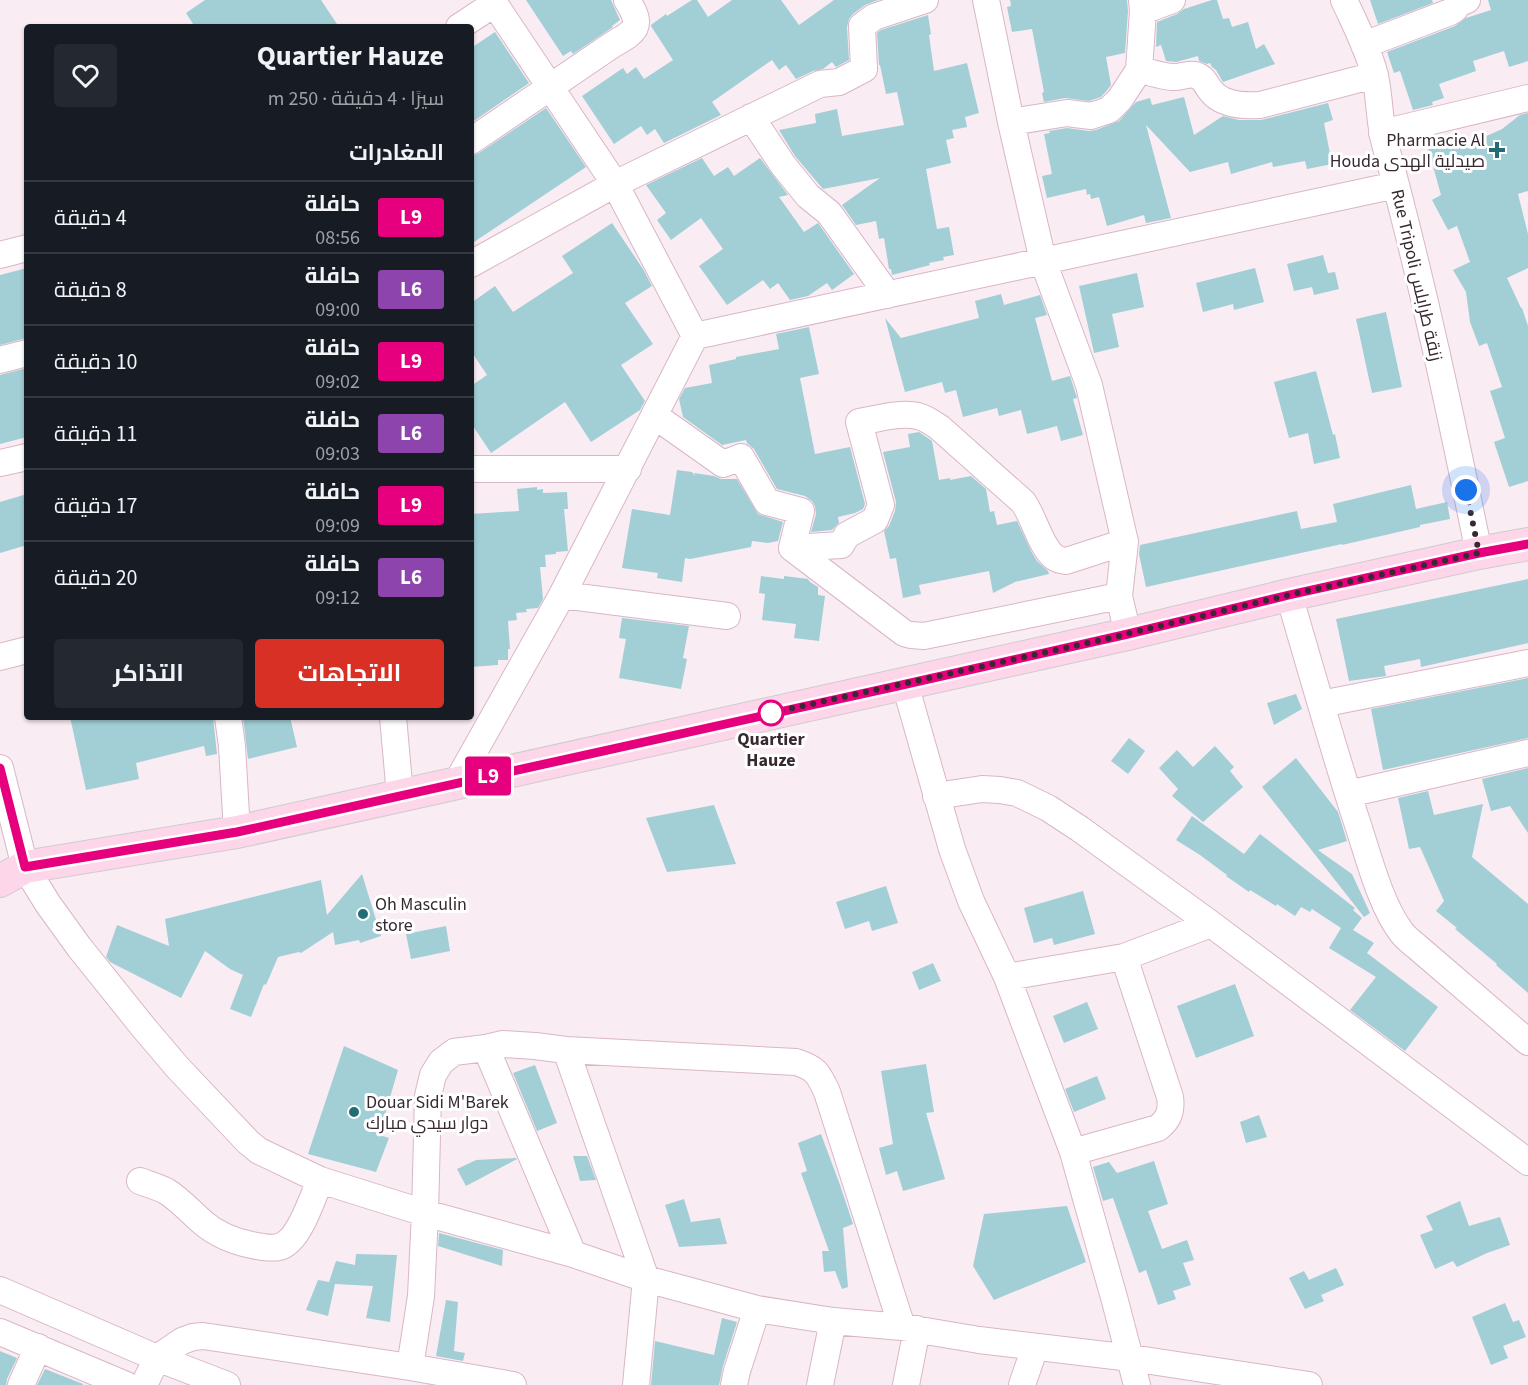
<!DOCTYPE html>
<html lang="ar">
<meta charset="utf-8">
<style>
:root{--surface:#171b24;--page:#242831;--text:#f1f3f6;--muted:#9ea1a6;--line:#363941;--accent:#d93025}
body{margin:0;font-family:"Source Sans 3",Cairo,sans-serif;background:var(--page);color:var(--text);direction:rtl;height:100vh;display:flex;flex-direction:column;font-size:22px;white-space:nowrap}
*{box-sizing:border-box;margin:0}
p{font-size:20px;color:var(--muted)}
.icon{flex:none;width:33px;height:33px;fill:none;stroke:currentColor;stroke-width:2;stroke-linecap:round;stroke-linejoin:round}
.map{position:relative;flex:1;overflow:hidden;direction:ltr}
.sheet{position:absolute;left:24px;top:24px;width:450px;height:696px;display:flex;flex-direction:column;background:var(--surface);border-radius:6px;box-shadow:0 2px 4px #0004;direction:rtl}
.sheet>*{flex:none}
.badge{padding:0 12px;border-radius:4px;font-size:21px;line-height:39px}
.you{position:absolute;width:30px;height:30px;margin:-15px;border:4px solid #fff;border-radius:50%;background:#1a73e8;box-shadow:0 0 0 9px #1a73e833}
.map>.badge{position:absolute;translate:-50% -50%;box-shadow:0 0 0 3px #fff}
h2{padding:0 30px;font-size:22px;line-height:54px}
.round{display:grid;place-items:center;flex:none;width:63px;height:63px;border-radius:6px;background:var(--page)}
.head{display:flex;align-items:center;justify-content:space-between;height:102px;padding:0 30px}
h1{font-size:28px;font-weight:700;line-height:45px}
.cta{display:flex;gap:12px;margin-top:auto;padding:12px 30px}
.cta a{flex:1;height:69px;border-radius:6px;background:var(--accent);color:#fff;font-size:24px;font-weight:700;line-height:69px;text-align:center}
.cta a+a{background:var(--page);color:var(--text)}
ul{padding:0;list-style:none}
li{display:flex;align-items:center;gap:18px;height:72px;padding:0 30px;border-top:2px solid var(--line)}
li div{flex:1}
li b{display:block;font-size:22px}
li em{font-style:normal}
li .badge{min-width:66px;font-weight:700;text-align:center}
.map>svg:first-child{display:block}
.building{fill:#a1cfd5}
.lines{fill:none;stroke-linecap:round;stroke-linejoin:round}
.minor-casing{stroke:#d9b6c7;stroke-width:28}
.major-casing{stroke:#cfcccd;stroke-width:34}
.minor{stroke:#fff;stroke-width:26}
.major{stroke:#fdd6e9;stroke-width:32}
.line-casing{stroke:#fff;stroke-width:14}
.line{stroke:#e6007e;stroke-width:9}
.walk{stroke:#372930;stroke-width:6;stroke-dasharray:0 10.8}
.poi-dot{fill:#226d75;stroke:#fff;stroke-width:2}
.stop-dot{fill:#fff;stroke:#e6007e;stroke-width:3}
.labels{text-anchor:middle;stroke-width:6;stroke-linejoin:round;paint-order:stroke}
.poi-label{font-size:18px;fill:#372930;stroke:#fff;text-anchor:start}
.street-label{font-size:18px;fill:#372930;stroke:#fff}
.stop-label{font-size:18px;font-weight:bold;fill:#372930;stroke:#fff}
</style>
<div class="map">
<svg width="1528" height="1385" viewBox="0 0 1528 1385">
<rect width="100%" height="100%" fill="#faecf3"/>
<path class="building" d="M205 0H321L339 27H195L186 13Z
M526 0H611L620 20 612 26 613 27 573 54 571 51 563 56Z
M692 0H697L708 17 732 0H781L799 25 834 0H878L865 5 853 14 849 19 847 27 849 60 836 67 832 62 823 69 813 71 796 79 786 65 779 70 772 60 712 102 721 115 664 143 655 129 647 135 641 126 614 144 582 96 623 68 627 74 636 67 644 79 673 60 651 26V25L666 14 667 16Z
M1010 0H1127L1128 11 1125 53 1106 57 1111 85 1108 89 1101 97 1089 101 1065 98 1044 102 1042 93 1044 92 1032 29 1012 32 1007 7 1011 6Z
M1212 0H1217L1223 19 1229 18 1232 27 1248 22 1256 49 1264 44 1275 64 1223 82 1216 70 1212 67 1210 63 1207 64 1199 61 1198 56 1176 62 1166 61 1161 45 1156 47 1157 22 1177 14 1184 9Z
M1370 0H1432L1433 3 1378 24Z
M1488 0H1528V61L1509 67 1504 51 1473 61 1476 71 1439 84 1444 98 1432 102 1433 105 1413 110 1400 71 1394 73 1387 52 1455 26 1466 18 1491 10Z
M928 15 931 34 929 35 934 71 967 63 979 113 965 117 967 127 952 130 954 138 946 140 951 163 926 169 937 229 949 227 954 255 943 257 944 260 929 263 930 265 892 275 891 269H889L884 238 879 239 876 221 856 225 842 205 880 178 823 189 795 156 779 130 816 123 815 114 837 109 842 136 904 125 897 92 886 94 880 65H879L877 33 881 30Z
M495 32 529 83 471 123V48Z
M1184 97 1194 135 1223 116 1239 120H1261L1328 103 1333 120 1324 123 1332 164 1307 169 1305 161 1273 167 1272 162 1231 174 1228 162 1190 172 1146 125 1171 218 1146 223 1144 215 1107 226 1099 197 1091 199 1090 194 1087 195 1086 189 1047 198 1042 176 1052 174 1044 134 1050 133 1049 131 1067 128 1089 131 1096 130 1119 121 1136 102 1150 98 1152 105Z
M546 108 586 167 471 244V156L479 153Z
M1528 113V191L1518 194 1528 234V268L1507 278 1521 308H1522L1528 326V481L1509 487 1494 442 1505 438 1490 391 1502 387 1487 343 1479 346 1470 322 1466 292 1453 270 1470 262 1457 226 1448 230 1432 200 1441 195 1428 148 1447 138V148L1463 142 1471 143 1502 129 1520 115Z
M702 158 714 176 728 167 734 176 760 158 788 195 779 197 804 232 818 223 854 274 832 290 827 283 808 296 790 300 778 283 770 289 763 280 727 305 699 266 723 249 701 218 671 240 657 220 666 213 646 185Z
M612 223 643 269 652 286 625 303 653 344 621 365 645 401 640 410 591 442 565 402 491 453 471 423V386L487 375 471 351V303L495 286 513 312 573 273 562 256Z
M1323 255 1328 273 1335 272 1339 289 1314 295 1312 287 1294 291 1287 264Z
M27 268V338L0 345V275Z
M1255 268 1264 302 1234 310 1233 304 1203 312 1196 283Z
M1137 273 1144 307 1112 314 1119 347 1094 353 1079 286Z
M1001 294 1004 305 1040 295 1047 315 1035 318 1052 381 1070 376 1077 398 1073 399 1083 435 1061 441 1057 426 1027 434 1021 410 999 416 997 408 963 417 956 390 945 393 942 382 905 392 885 318 901 338 979 318 975 301Z
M1386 312 1402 387 1372 393 1356 319Z
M809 327 819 374 800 378 815 454 850 447 865 504 863 509 855 513 838 517 839 523 832 530 811 532 816 514 815 506 812 501 805 496 777 489 754 449 747 443 746 440 722 445 683 417 679 399 685 388 712 383 709 365 736 359V357L779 349 776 334Z
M27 368V437L0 444V375Z
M1316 371 1333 435 1335 434 1340 458 1314 464 1308 433 1289 438 1274 382Z
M919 432 932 441 939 480 950 478V480L971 476 986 489 990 512 994 511 997 525 1017 521 1032 553 1037 561 1048 571 1049 574 1015 582 993 593 989 571 919 585 921 594 903 598 896 558 890 559 884 531 889 526 895 511 896 502 883 452 910 447 908 434Z
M677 470 692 472 695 476 694 473 714 476 721 479H737L758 514 783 522 778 541 768 543 752 541 751 547 690 559 685 558 682 582 657 578 658 573 622 568 632 509 670 515Z
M1411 485 1416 509 1447 502 1450 519 1420 525V527L1342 545V544L1146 587 1139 554 1140 545 1297 511 1301 529 1337 522 1333 504Z
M537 487V490L543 489V493L567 492 568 509H564L568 551 556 552V554L545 555 546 567H540L543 599 538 608 526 609 527 612 516 613 517 620 508 621 510 649H508V660H498V665L471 667V514L519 511 517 489Z
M27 494V545L0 553V502Z
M761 576 784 579V576L808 579 810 582 818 587V595L825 596 819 641 794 638 796 624 762 620 765 594 759 593Z
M1528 579V643L1421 667 1420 659 1384 666 1386 676 1349 681 1336 619Z
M622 618 689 626 683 658 687 659 681 689 619 678 626 639 619 638Z
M1528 678V738L1383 770 1371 709Z
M1296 694 1302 709 1274 725 1267 703Z
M70 717H213L217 754 206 756 204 746 136 763 139 779 86 790Z
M243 717H290L297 747 248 759Z
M1129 738 1145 751 1128 774 1111 761Z
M1215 746 1234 767 1230 771 1243 787 1203 822 1172 796 1178 789 1159 768 1177 750 1193 767Z
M1296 758 1338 812 1347 841 1318 850 1352 874 1370 913 1364 917 1262 787Z
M1528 768V833L1510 806 1491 811 1482 779Z
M1428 791 1434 815 1483 804 1472 857 1528 904V993L1496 965 1497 964 1455 929 1457 928 1436 911 1444 901 1420 847 1409 849 1398 798Z
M714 805 736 864 667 872 646 818Z
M1192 816 1244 854 1260 834 1355 908 1353 910 1362 918 1353 930 1374 943 1367 953 1438 1007 1405 1051 1350 1010 1376 977 1329 948 1341 928 1312 909 1310 912 1301 907 1295 916 1277 904 1276 906 1250 890 1249 892 1226 876 1227 875 1200 855 1176 840Z
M362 874 381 936 360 943 359 940 335 945 333 932 301 953 299 952 278 957 266 985 264 984 251 1017 230 1009 243 975 230 969 205 951 181 998 110 962 106 957 117 925 169 946 165 919 321 880 327 915Z
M886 886 898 923 872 931 869 921 845 929 836 902Z
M1083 891 1095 934 1054 945 1052 938 1034 943 1024 908Z
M446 926 450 951 411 959 406 934Z
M933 963 941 981 919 990 912 972Z
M1235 984 1254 1036 1196 1058 1177 1006Z
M1087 1002 1098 1029 1064 1043 1053 1016Z
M344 1046 398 1070 379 1135 389 1138 376 1172 308 1154Z
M926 1064 934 1112 926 1113 945 1179 903 1191 897 1171 886 1175 879 1148 893 1144 881 1071Z
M535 1065 557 1123 537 1131 513 1073Z
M1097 1076 1106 1099 1074 1112 1065 1089Z
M1259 1115 1267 1137 1246 1143 1240 1122Z
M821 1134 840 1185 853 1224 843 1228 848 1287 842 1289 835 1271 824 1272 822 1251H829L801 1173 807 1171 798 1143Z
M573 1156H587L596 1180 580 1181Z
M516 1158 517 1159 466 1186 457 1169 476 1160Z
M1154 1161 1168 1204 1148 1211 1162 1249 1187 1240 1194 1260 1183 1263 1191 1285 1173 1291 1176 1299 1158 1305 1146 1270 1139 1273 1113 1198 1103 1201 1093 1167 1109 1162 1117 1173Z
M684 1199 691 1222 720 1218 727 1244 679 1247 665 1205Z
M1460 1201 1469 1226 1500 1217 1510 1245 1487 1253 1457 1267 1453 1261 1435 1269 1420 1235 1433 1230 1426 1216Z
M1067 1206 1086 1262 994 1300 973 1266 984 1214Z
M439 1233 503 1250 502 1266 438 1246Z
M356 1254 397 1255 390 1322 366 1318 373 1286 335 1284 328 1316 306 1310 318 1280 329 1282 336 1261 355 1265Z
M1336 1268 1344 1285 1321 1295 1324 1301 1305 1309 1289 1278 1304 1271 1309 1280Z
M446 1300 458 1302 454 1351 465 1353 463 1361 436 1356Z
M1505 1303 1513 1322 1519 1320 1526 1337 1503 1346 1508 1358 1491 1365 1472 1317Z
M722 1318 737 1322 723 1366 719 1385H651L655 1341 714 1355Z
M0 1351 17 1358 7 1379 6 1385H0Z
M45 1369 83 1384V1385H37Z"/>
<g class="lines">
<g class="minor-casing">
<path id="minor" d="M986 0 1011 122 1043 261 1089 385 1125 542
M1142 0 1143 11 1172 0
M1344 0C1355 24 1369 51 1375 76 1380 98 1379 122 1385 144 1422 279 1451 416 1479 553
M459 27 494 4
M1364 45 1450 12 1455 9 1457 4 1467 0
M1139 70C1150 72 1161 76 1172 77 1180 78 1187 73 1195 75 1205 78 1205 84 1211 91 1222 105 1244 106 1260 105L1375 75
M751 117 783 165 808 196 829 213 888 295
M1011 122 1067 113 1091 116 1109 110 1120 99 1139 70 1143 11
M1382 133 1528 98
M471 141 612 45C636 31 644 27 627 0
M0 255 27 248
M471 264 615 184 820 84 839 82 864 69 862 26 874 17 925 0
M695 336 1396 185
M0 360 27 353
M655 416 723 464 741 457 767 502 801 511 792 548 904 633 911 635 924 636 1119 596
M0 463 27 457
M471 469H628
M792 548 841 545 847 535 875 520 881 505 859 422C877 419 900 412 918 416 926 418 933 423 940 428L1023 502C1034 517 1040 545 1053 556 1057 560 1061 560 1066 561L1125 542 1119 596 1128 634
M562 595 727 616
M1289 595C1311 670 1332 745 1356 819 1368 854 1380 905 1402 933 1406 938 1411 942 1416 946L1528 1042
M0 657 27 650
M905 684 952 849 971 901 1007 977 1073 1152 1115 1301 1137 1385
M1321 704 1528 663
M228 717 232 746 237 832
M393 717 400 795
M0 768 25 867 48 904 79 947 144 1028 178 1068 248 1142 259 1151 320 1180 425 1213 573 1254 646 1279 757 1309 833 1321 902 1327 979 1340 1131 1358 1309 1385
M457 782 562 595 695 336 615 184 492 0
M1348 794 1528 753
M936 796 982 789 1000 790 1017 793 1048 808 1080 829 1211 924 1528 1162
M1007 977 1124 957 1211 924
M486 1048 573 1254
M566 1050 646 1279 636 1385
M1073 1152 1158 1128C1169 1119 1172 1111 1170 1097L1124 957
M140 1181C148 1184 158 1187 166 1191 179 1199 190 1211 201 1221 219 1237 240 1244 263 1247 273 1248 281 1249 289 1241 302 1230 313 1197 320 1180
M0 1290 157 1358 227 1385
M0 1332 126 1385
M410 1367 421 1296 425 1213 428 1096 433 1075 441 1062 454 1052 486 1048 503 1044 535 1046 566 1050 796 1062C817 1069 818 1073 827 1092L902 1327
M21 1385 38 1347
M144 1385 157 1358 182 1341 193 1337 203 1336 410 1367 513 1385
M734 1385 737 1371 757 1309
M820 1385 833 1321
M906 1385 917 1329
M1022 1385 1035 1347"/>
</g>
<g class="major-casing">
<path id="major" d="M0 881 25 867 237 832 1128 634 1289 595 1479 553 1528 544"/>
</g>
<use href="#minor" class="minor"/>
<use href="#major" class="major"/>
</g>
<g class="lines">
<g class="line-casing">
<path id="line" d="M0 768 25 867 237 832 893 687 1128 634 1289 595 1479 553 1528 544"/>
</g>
<use href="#line" class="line"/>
<path class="walk" d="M771 713 1106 639 1289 595 1479 553 1466 490"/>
</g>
<g class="poi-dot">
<path d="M1494 141h6v6h6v6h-6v6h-6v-6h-6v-6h6z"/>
<circle cx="363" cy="914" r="6"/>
<circle cx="354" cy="1112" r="6"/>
</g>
<circle class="stop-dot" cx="771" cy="713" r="12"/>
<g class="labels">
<g class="poi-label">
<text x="1485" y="146" text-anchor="end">Pharmacie Al<tspan x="1485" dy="21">Houda صيدلية الهدى</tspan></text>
<text x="375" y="910">Oh Masculin<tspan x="375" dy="21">store</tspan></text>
<text x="366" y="1108">Douar Sidi M'Barek<tspan x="366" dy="21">دوار سيدي مبارك</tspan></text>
</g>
<g class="street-label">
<text transform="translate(1417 275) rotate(77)" y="6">Rue Tripoli زنقة طرابلس</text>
</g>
<g class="stop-label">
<text x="771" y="745">Quartier<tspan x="771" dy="21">Hauze</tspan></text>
</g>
</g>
</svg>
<div class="you" style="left:1466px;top:490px"></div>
<b class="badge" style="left:488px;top:776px;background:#e6007e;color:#fff">L9</b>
<section class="sheet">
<div class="head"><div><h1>Quartier Hauze</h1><p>سيرًا · 4 دقيقة · 250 m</p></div><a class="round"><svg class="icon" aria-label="heart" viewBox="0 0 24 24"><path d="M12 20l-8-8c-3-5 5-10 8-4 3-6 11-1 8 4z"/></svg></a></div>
<h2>المغادرات</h2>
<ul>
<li><span class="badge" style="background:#e6007e;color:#fff">L9</span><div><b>حافلة</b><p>08:56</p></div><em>4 دقيقة</em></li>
<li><span class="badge" style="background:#8e44ad;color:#fff">L6</span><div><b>حافلة</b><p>09:00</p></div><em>8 دقيقة</em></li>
<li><span class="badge" style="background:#e6007e;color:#fff">L9</span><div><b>حافلة</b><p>09:02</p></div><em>10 دقيقة</em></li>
<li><span class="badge" style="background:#8e44ad;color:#fff">L6</span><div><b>حافلة</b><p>09:03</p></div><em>11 دقيقة</em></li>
<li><span class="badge" style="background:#e6007e;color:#fff">L9</span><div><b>حافلة</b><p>09:09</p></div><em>17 دقيقة</em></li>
<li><span class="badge" style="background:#8e44ad;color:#fff">L6</span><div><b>حافلة</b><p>09:12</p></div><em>20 دقيقة</em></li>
</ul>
<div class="cta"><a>الاتجاهات</a><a>التذاكر</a></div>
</section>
</div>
